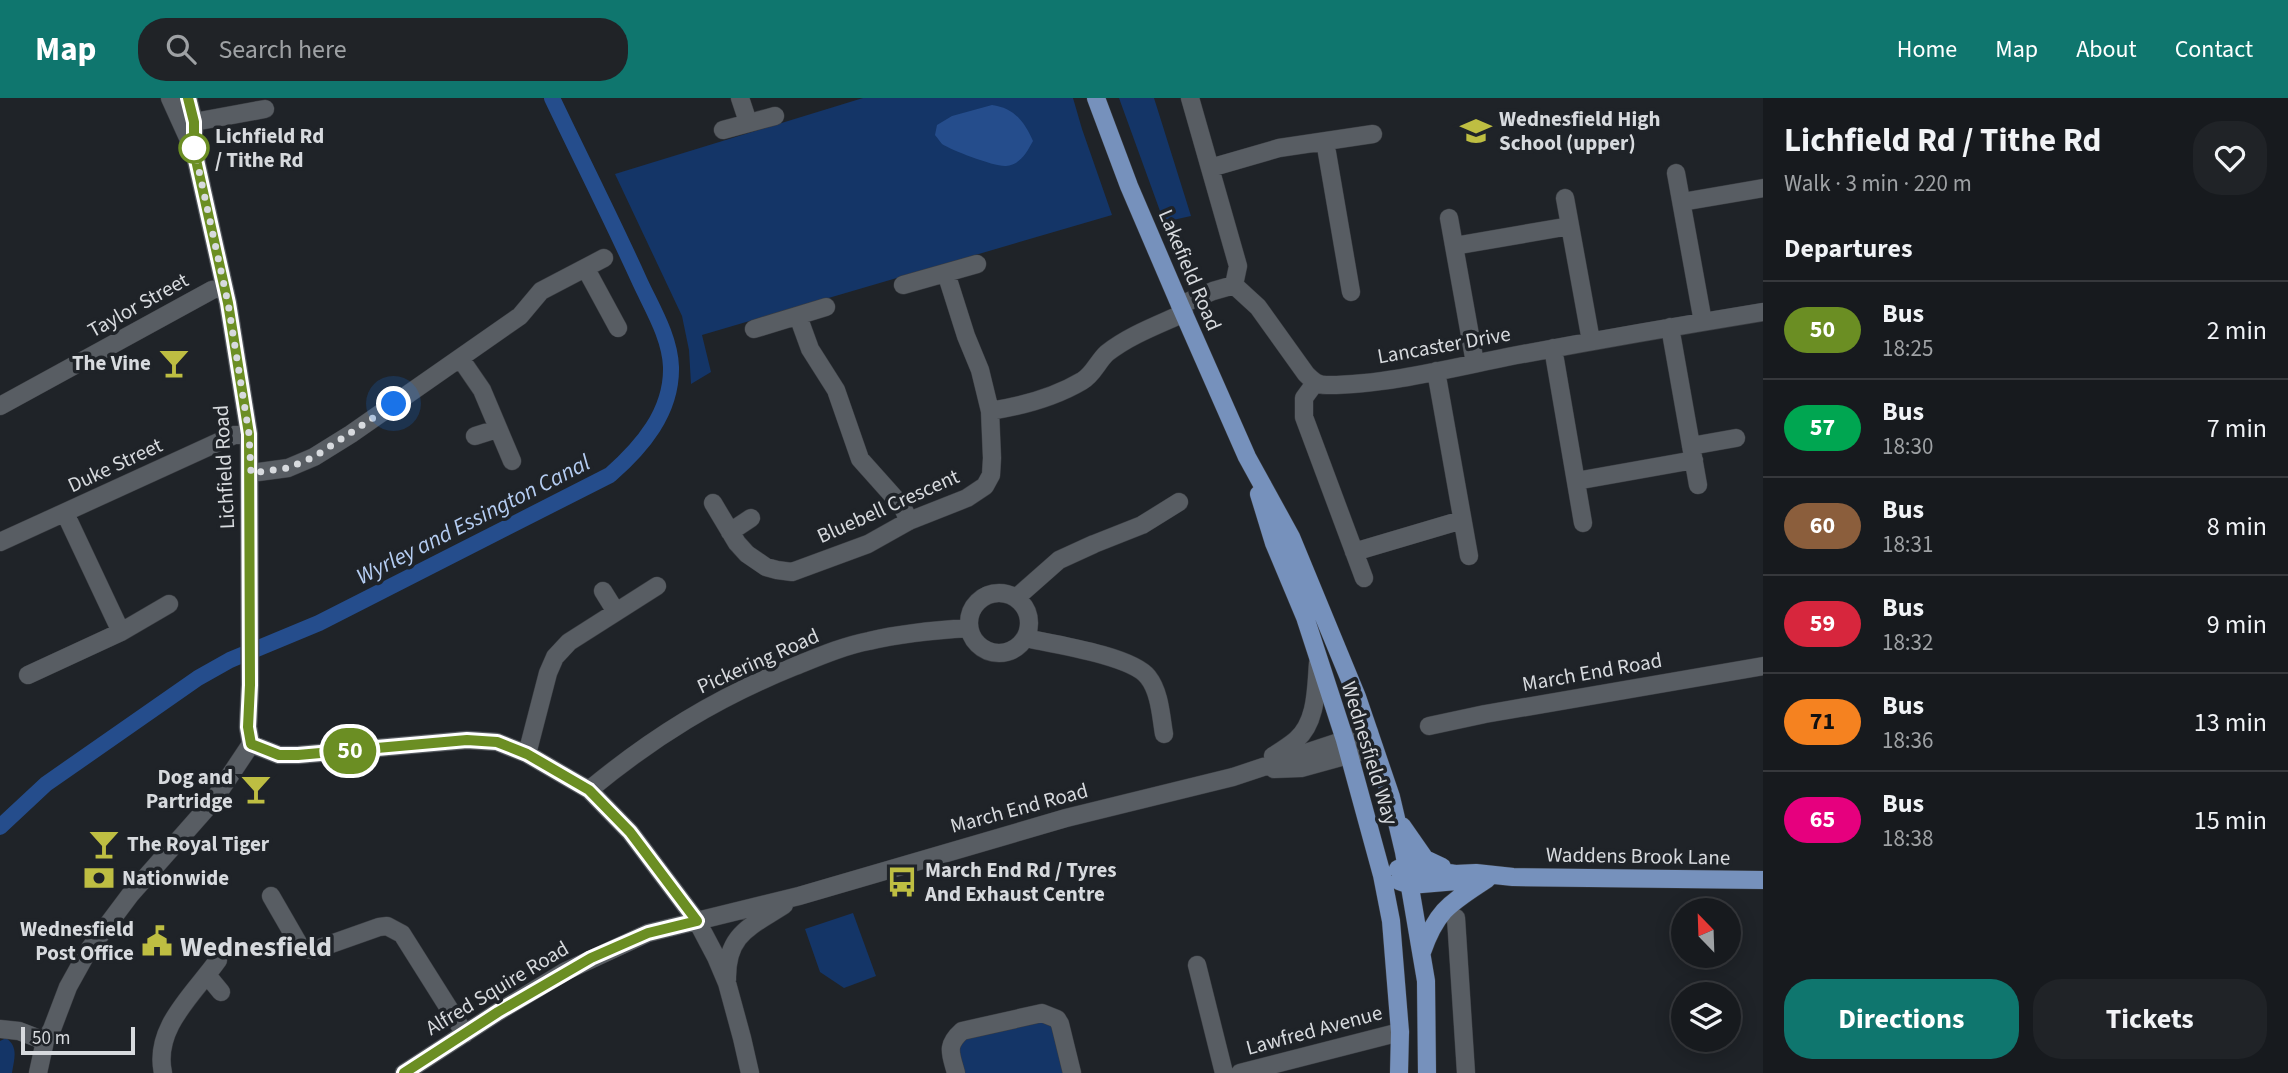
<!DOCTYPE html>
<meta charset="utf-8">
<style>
:root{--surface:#171a1e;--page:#202327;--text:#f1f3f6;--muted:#9ea1a4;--line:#36383c;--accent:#0f766e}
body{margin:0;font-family:"Source Sans 3",sans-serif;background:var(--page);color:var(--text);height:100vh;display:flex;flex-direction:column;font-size:26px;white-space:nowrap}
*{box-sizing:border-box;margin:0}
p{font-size:23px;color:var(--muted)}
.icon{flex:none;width:38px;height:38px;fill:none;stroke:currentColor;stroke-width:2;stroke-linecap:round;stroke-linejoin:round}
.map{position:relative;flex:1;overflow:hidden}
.drawer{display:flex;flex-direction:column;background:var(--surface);width:525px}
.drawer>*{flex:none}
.badge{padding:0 14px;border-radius:23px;font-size:24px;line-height:46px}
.needle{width:46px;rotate:337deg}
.controls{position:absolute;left:1671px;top:800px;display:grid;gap:14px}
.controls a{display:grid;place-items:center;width:70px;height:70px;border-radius:50%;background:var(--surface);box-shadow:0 4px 18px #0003,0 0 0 2px var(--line);font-size:35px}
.scale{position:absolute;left:21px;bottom:18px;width:114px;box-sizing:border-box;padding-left:7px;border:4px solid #d7dade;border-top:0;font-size:19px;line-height:24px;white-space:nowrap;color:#d7dade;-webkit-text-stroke:5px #1f2328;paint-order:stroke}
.you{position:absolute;width:35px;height:35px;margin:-18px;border:5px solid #fff;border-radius:50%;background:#1a73e8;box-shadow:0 0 0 10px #1a73e833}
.map>.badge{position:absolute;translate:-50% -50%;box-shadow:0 0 0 4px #fff}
h2{padding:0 21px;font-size:26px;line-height:63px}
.round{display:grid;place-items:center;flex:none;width:74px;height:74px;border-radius:28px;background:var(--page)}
.headline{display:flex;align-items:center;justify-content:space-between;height:119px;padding:0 21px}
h1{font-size:33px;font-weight:700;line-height:52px}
.primary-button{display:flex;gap:14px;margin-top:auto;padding:14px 21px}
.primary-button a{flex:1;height:80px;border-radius:28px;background:var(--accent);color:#fff;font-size:28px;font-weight:700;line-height:80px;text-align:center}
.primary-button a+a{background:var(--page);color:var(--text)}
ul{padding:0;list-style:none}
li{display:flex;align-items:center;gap:21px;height:98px;padding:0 21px;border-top:2px solid var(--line)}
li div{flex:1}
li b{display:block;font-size:26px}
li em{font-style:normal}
li .badge{min-width:77px;font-weight:700;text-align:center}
header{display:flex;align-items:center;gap:42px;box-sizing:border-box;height:98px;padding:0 35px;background:var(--accent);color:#fff}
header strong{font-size:33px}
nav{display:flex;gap:38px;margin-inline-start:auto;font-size:24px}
.search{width:490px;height:63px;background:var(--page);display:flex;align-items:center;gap:18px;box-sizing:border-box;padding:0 24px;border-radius:28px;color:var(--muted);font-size:26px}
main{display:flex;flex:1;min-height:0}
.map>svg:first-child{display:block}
.green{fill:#143567}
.water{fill:#254d8c}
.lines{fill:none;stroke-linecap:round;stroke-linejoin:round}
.canal{stroke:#254d8c;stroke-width:16}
.minor-casing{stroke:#3a3d42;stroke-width:19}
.major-casing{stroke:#3a3d42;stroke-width:19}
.minor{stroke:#585d63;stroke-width:18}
.major{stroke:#7691bc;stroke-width:18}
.line-casing{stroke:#fff;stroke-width:16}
.line{stroke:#6b8e23;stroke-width:10}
.walk{stroke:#d7dade;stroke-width:7;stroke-dasharray:0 12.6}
.stop-dot{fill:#fff;stroke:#6b8e23;stroke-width:3.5}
.labels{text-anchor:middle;stroke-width:7;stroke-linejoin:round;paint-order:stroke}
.poi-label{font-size:21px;font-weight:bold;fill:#d7dade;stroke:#1f2328;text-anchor:start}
.stop-label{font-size:21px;font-weight:bold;fill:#d7dade;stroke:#1f2328;text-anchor:start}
.street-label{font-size:21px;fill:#d7dade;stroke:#1f2328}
.water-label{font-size:23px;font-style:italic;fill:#b5cdf2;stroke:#1f2328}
.district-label{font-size:28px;font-weight:bold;fill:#d7dade;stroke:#1f2328}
</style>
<header>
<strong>Map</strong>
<div class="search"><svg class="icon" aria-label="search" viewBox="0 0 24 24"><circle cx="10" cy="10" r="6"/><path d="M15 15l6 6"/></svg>Search here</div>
<nav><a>Home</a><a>Map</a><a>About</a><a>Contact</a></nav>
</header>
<main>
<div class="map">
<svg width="1763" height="975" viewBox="0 0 1763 975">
<rect width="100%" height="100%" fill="#1f2328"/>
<path class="green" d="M863 0H1073L1082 31 1112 117 702 237 711 274 691 286 689 252 682 218 615 76Z
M1119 0H1154L1191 118 1164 124Z
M853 815 876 878 844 890 820 874 805 831Z
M1045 921 1054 928 1064 975H963L957 948 966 939Z
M6 940C19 949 14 961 12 975H0V943Z"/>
<path class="water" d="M992 7C1014 10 1024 23 1033 43 1027 54 1020 67 1006 68 995 69 951 52 942 46 941 45 936 38 935 37L937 27 952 18Z"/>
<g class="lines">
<path class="canal" d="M0 729 46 686 198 580 230 562 319 525 610 377C642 349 672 314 671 269 670 239 652 210 640 184 612 122 581 61 552 0"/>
<g class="minor-casing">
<path id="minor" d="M170 0 194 53 228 205 249 336 250 587 248 629 251 646
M188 0 194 24V34
M740 0 748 24
M1190 0 1238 168 1234 187
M194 24 265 11
M723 32 775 18
M1325 43 1351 194
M1210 70 1279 50 1373 36
M1676 75 1703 224
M1565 100 1591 243
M1682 104 1763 90
M1449 120 1475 265
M1454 148 1570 128
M586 171 618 230
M903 187 977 166
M1180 207 1213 193 1234 187 1258 209 1306 276C1313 283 1318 288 1329 287 1384 287 1452 270 1507 259 1592 243 1678 228 1763 214
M798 218 810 251 836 292 860 361 902 408 909 423
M1670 229 1698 387
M754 231 826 209
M1553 250 1583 425
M460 260 482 292 512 363
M1436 273 1469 458
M1315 285 1304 300V319L1364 480
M0 308 212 192 224 188
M990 313C1022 308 1055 299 1082 283 1093 277 1098 263 1107 255 1130 237 1158 227 1184 215
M475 338 497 331
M1691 348 1736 340
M251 375 288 370 314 359 351 336 520 218 541 193 604 160
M1576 383 1694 362
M713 405 737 445 747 456 766 469 777 472 792 474 868 446 909 423 967 400 985 388 991 377 992 360 990 313 980 272 966 238 946 175
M65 415 121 534
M730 434 751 420
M0 444 234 337 249 336
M1354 454 1462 422
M603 493 616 514
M969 525a30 30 0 1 1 60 0a30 30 0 1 1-60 0Z
M1016 500 1059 462 1094 446 1142 427 1179 404
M1025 540C1053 546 1132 558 1148 579 1160 594 1161 619 1164 636
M28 577 121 534 169 506
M1429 628 1485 616 1763 568
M251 646 279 657H298L467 642 497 644 527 656 589 692 630 734 697 823 716 859 727 885 742 940 750 975
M527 656 548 575 555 559 569 544 657 488
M1273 658C1281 653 1289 648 1296 642 1317 624 1316 590 1318 565
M1274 671 1301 670 1374 650
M589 692C653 639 716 600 793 569 818 559 843 548 869 543 902 535 935 532 969 530
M271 798 301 850 314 852 379 829 387 828 402 836 465 936
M1456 820 1466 975
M1197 867 1224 975
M207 877 221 894
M727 882C726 836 750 829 784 807
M0 931 19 933 45 943
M38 975 45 943 52 931 68 889 88 853 130 797 213 703 251 646
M163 975C153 930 194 896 218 862
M404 975 498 914 566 873 648 835 799 798 1066 720 1233 679 1369 634
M956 975C951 956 945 948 962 933L1042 915 1057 921 1060 926 1072 975
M1240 975 1400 934"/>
</g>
<g class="major-casing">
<path id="major" d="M1096 0 1129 88 1180 207 1247 359 1291 439 1357 599 1391 699 1404 754 1426 883 1427 975
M1259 396 1274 445 1305 519 1345 642 1382 777 1391 823 1400 934 1399 975
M1402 728 1425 761 1442 769
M1398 771 1406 768 1455 776 1476 775 1513 779 1763 782
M1399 783 1410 787 1457 783
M1422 854C1437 811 1451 805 1487 781"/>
</g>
<use href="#minor" class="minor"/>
<use href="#major" class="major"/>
</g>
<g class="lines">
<g class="line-casing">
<path id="line" d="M188 0 194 24V53L228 205 249 336 250 587 248 629 251 646 279 657H298L467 642 497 644 527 656 589 692 630 734 697 823 648 835 591 860 498 914 404 975"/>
</g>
<use href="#line" class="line"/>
<path class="walk" d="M194 50 228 205 249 336 251 375 288 370 314 359 394 306"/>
</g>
<defs>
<g id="school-bare" transform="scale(2.415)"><path d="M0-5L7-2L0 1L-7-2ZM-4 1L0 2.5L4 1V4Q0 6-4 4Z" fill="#bebe42" stroke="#1f2328" stroke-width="2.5" paint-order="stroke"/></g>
<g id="bar-bare" transform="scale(2.415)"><path d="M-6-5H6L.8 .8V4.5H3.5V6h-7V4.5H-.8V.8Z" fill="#bebe42" stroke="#1f2328" stroke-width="2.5" paint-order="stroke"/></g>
<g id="bank-bare" transform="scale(2.415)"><path d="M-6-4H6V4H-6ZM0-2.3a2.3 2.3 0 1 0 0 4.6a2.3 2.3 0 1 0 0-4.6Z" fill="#bebe42" stroke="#1f2328" stroke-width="2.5" paint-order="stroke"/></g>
<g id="bus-bare" transform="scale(2.415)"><path d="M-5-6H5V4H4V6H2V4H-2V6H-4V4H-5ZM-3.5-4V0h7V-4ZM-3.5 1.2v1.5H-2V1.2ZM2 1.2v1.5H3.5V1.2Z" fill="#bebe42" stroke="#1f2328" stroke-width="2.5" paint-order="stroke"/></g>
<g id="civic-bare" transform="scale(2.415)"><path d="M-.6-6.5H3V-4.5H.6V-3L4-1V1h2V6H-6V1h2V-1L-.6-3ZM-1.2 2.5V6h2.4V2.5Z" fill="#bebe42" stroke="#1f2328" stroke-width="2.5" paint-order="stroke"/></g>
</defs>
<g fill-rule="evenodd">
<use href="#school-bare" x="1476" y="33"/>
<use href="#bar-bare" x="174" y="265"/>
<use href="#bar-bare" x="256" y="691"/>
<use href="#bar-bare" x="104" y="746"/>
<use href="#bank-bare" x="99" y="780"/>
<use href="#bus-bare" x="902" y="784"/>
<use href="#civic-bare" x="157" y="843"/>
</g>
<circle class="stop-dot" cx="194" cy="50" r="14"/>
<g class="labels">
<g class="poi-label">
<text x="1499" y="28">Wednesfield High<tspan x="1499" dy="24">School (upper)</tspan></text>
<text x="151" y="272" text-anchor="end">The Vine</text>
<text x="233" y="686" text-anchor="end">Dog and<tspan x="233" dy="24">Partridge</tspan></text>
<text x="127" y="753">The Royal Tiger</text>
<text x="925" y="779">March End Rd / Tyres<tspan x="925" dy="24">And Exhaust Centre</tspan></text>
<text x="122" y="787">Nationwide</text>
<text x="134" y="838" text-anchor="end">Wednesfield<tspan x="134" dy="24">Post Office</tspan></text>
</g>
<g class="stop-label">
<text x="215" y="45">Lichfield Rd<tspan x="215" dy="24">/ Tithe Rd</tspan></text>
</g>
<g class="street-label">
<text transform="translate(1190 172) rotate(67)" y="7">Lakefield Road</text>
<text transform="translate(138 207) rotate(-29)" y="7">Taylor Street</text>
<text transform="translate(1444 247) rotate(-10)" y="7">Lancaster Drive</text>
<text transform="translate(115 367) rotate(-25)" y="7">Duke Street</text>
<text transform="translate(224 369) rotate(-93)" y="7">Lichfield Road</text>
<text transform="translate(888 408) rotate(-24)" y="7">Bluebell Crescent</text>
<text transform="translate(758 563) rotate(-24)" y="7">Pickering Road</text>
<text transform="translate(1592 574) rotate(-10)" y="7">March End Road</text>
<text transform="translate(1370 655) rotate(73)" y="7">Wednesfield Way</text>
<text transform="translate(1019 710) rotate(-15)" y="7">March End Road</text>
<text transform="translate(1638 758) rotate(1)" y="7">Waddens Brook Lane</text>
<text transform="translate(497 890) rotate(-31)" y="7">Alfred Squire Road</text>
<text transform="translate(1314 932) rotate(-15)" y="7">Lawfred Avenue</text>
</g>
<g class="water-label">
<text transform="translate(473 421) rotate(-27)" y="8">Wyrley and Essington Canal</text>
</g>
<g class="district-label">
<text x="256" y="858">Wednesfield</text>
</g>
</g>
</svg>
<div class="controls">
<a><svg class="needle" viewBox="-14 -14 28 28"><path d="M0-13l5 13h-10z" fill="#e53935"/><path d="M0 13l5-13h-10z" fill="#9ea1a4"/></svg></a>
<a><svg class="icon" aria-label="layers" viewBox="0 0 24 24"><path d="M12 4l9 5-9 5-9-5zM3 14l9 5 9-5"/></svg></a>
</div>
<div class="scale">50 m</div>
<div class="you" style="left:394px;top:306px"></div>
<b class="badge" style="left:350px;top:653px;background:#6b8e23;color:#fff">50</b>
</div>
<section class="drawer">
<div class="headline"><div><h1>Lichfield Rd / Tithe Rd</h1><p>Walk · 3 min · 220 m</p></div><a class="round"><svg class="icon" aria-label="heart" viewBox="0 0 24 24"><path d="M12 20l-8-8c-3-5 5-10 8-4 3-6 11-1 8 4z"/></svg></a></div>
<h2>Departures</h2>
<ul>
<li><span class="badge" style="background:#6b8e23;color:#fff">50</span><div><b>Bus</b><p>18:25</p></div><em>2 min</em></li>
<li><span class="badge" style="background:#00a651;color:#fff">57</span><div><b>Bus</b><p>18:30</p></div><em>7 min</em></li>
<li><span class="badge" style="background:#8b5e3c;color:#fff">60</span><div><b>Bus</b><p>18:31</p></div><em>8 min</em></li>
<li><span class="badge" style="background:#d7263d;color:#fff">59</span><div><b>Bus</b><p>18:32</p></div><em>9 min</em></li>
<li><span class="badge" style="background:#f58220;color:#111">71</span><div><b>Bus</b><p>18:36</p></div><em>13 min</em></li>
<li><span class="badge" style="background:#e6007e;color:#fff">65</span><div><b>Bus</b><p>18:38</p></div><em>15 min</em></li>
</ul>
<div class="primary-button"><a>Directions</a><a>Tickets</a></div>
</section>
</main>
